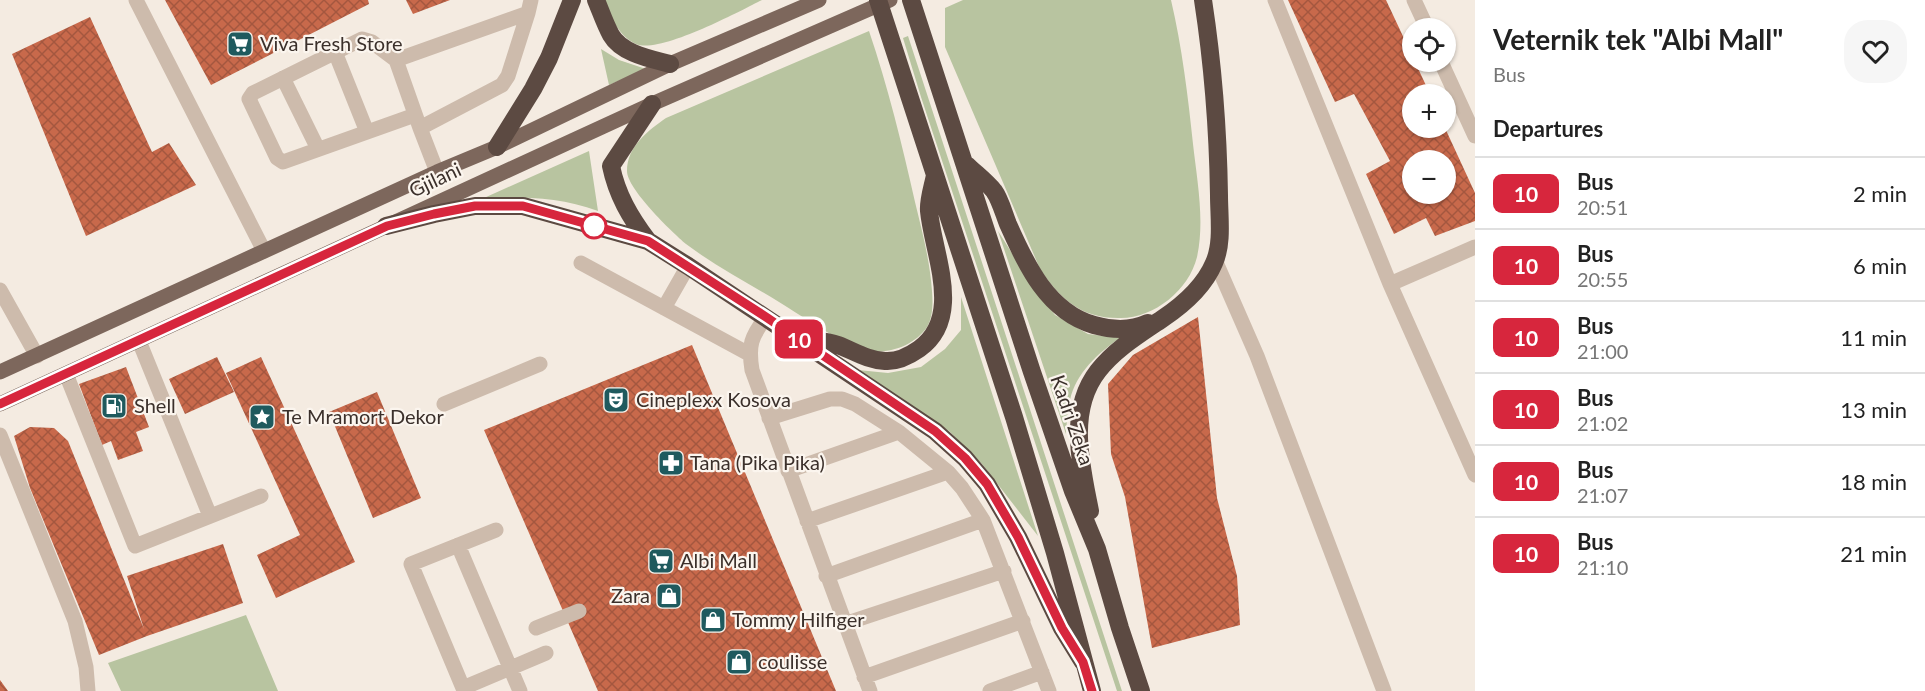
<!DOCTYPE html>
<meta charset="utf-8">
<style>
:root{--surface:#fff;--page:#f6f6f6;--text:#222;--muted:#767676;--line:#e0e0e0}
body{margin:0;font-family:Lato,sans-serif;background:var(--page);color:var(--text);height:100vh;display:flex;flex-direction:column;font-size:22px;white-space:nowrap}
*{box-sizing:border-box;margin:0}
p{font-size:20px;color:var(--muted)}
.icon{flex:none;width:33px;height:33px;fill:none;stroke:currentColor;stroke-width:2;stroke-linecap:round;stroke-linejoin:round}
.map{position:relative;flex:1;overflow:hidden}
.sheet{display:flex;flex-direction:column;background:var(--surface);width:450px}
.sheet>*{flex:none}
.badge{padding:0 12px;border-radius:9px;font-size:21px;line-height:39px}
.fabs{position:absolute;left:1402px;top:18px;display:grid;gap:12px}
.fabs a{display:grid;place-items:center;width:54px;height:54px;border-radius:50%;background:var(--surface);box-shadow:0 2px 4px #0004;font-size:30px}
.map>.badge{position:absolute;translate:-50% -50%;box-shadow:0 0 0 3px #fff}
h2{padding:0 18px;font-size:22px;line-height:54px}
.round{display:grid;place-items:center;flex:none;width:63px;height:63px;border-radius:24px;background:var(--page)}
.overview{display:flex;align-items:center;justify-content:space-between;height:102px;padding:0 18px}
h1{font-size:28px;font-weight:700;line-height:45px}
ul{padding:0;list-style:none}
li{display:flex;align-items:center;gap:18px;height:72px;padding:0 18px;border-top:2px solid var(--line)}
li div{flex:1}
li b{display:block;font-size:22px}
li em{font-style:normal}
li .badge{min-width:66px;font-weight:700;text-align:center}
main{display:flex;flex:1;min-height:0}
.map>svg:first-child{display:block}
.green{fill:#b8c4a0}
.building{fill:url(#building-cross-hatch);fill-rule:evenodd}
.lines{fill:none;stroke-linecap:round;stroke-linejoin:round}
.minor{stroke:#cdbbac;stroke-width:15}
.major{stroke:#7d675c;stroke-width:15}
.highway{stroke:#5c4a42;stroke-width:18}
.line-casing{stroke:#fff;stroke-width:14}
.line{stroke:#d7263d;stroke-width:9}
.stop-dot{fill:#fff;stroke:#d7263d;stroke-width:3}
.labels{text-anchor:middle;stroke-width:4.5;stroke-linejoin:round;paint-order:stroke}
.poi-label{font-size:20px;fill:#3b302b;stroke:#fbf5ee;text-anchor:start}
.street-label{font-size:20px;fill:#3b302b;stroke:#fbf5ee}
</style>
<main>
<div class="map">
<svg width="1475" height="691" viewBox="0 0 1475 691">
<defs>
<pattern id="building-cross-hatch" width="8" height="8" patternUnits="userSpaceOnUse" patternTransform="scale(1.5)"><rect width="8" height="8" fill="#c8694b"/><path d="M0 0l8 8M0 8l8-8" fill="none" stroke="#a4573f"/></pattern>
</defs>
<rect width="100%" height="100%" fill="#f4ebe1"/>
<path class="green" d="M604 0H762C738 12 660 54 636 44 620 37 609 16 604 0Z
M963 0H1171C1182 47 1188 96 1193 144 1197 180 1205 221 1197 257 1189 290 1154 318 1121 318 1082 319 1061 300 1040 269L945 47V8Z
M869 31C888 87 902 144 915 202 922 231 930 261 932 291 933 303 933 317 927 327 916 344 891 354 871 351 843 346 804 317 779 302 748 283 715 266 686 244 672 232 627 189 627 171 627 146 649 130 666 118Z
M908 36 1122 691H1117L921 97 903 38Z
M601 49 619 60 646 69 609 85Z
M589 151 598 211C560 197 524 197 484 198Z
M998 231 1035 290 1055 315 1088 334 1120 338C1098 353 1076 373 1070 400 1067 411 1067 423 1066 434Z
M961 297 1038 536 982 464 949 431 858 370 888 373 921 367 945 349 961 330Z
M246 615 278 691H121L108 663Z"/>
<path class="building" d="M165 0H368L369 4 211 85Z
M406 0H450L413 14Z
M1288 0H1386L1430 94H1413V128H1445L1475 193V221L1435 236 1426 218 1394 234 1366 174 1390 161 1354 94 1335 102ZM1413 160H1446V194H1413Z
M90 17 152 152 169 143 196 185 86 236 12 54Z
M1198 317 1217 498 1237 576 1240 625 1152 648 1125 497 1111 454 1108 384 1133 355Z
M692 345 836 691H598L484 430Z
M217 357 234 392 185 414 169 379Z
M261 357 355 562 276 598 257 555 300 535 226 373Z
M126 367 149 427 136 432 143 451 118 460 111 441 102 445 79 384Z
M377 392 421 498 373 518 329 412Z
M30 427 54 428 68 441 144 629 127 576 223 544 243 603 147 636 99 655 30 488 14 436Z
M0 680 8 691H0Z"/>
<g class="lines">
<path class="minor" d="M136 0 264 251
M1275 0 1390 284
M1414 0 1427 28
M335 52 367 132
M396 60 372 42 362 39 253 93 249 99 277 158 283 162 415 115
M1441 62 1475 136
M283 78 318 149
M420 128 396 60 528 13 531 0
M437 172 420 128 502 85 508 76 528 13
M1475 247 1390 284 1475 475
M1215 260 1257 356 1384 691
M581 263 749 354
M0 290 37 356
M664 308 688 266
M766 317C751 337 748 345 752 370L870 691
M139 341 210 516
M66 374 135 546 261 496
M444 404 540 364
M769 418 830 399H842L855 404 899 432 948 472 962 488 983 520 1049 691
M0 435 75 621 86 667 88 691
M788 471 899 432
M807 521 948 472
M458 545 520 691
M826 576 983 520
M844 624 1004 571
M536 628 579 611
M864 677 1023 621
M463 688 411 564 496 530
M465 691 463 688 546 653
M990 691 1042 672"/>
<path class="major" d="M0 372 437 172 497 147 670 64 819 0
M0 404 652 104 890 0"/>
<path class="highway" d="M596 0C601 12 605 24 611 35 622 54 652 59 670 64
M878 0 1014 417 1055 553 1092 691
M911 0 1032 372 1073 491 1097 549 1120 628 1141 691
M497 147 533 89 549 58 572 0
M967 165C975 173 986 181 994 191 1000 199 1004 214 1008 224 1026 265 1048 312 1094 325 1112 330 1131 331 1148 323
M386 226 434 214 475 206H523L648 241 688 266 935 431 965 458 987 484 1018 537 1062 628 1083 662
M648 241C630 217 617 195 611 166L652 104
M802 338C813 340 827 341 838 345 854 351 867 360 885 361 898 362 909 356 919 349 964 317 933 254 929 211 928 200 933 186 935 175
M1090 511C1081 465 1067 411 1098 371 1115 349 1140 334 1162 319 1183 305 1204 287 1214 263 1223 243 1219 217 1219 195 1218 130 1213 65 1203 0"/>
</g>
<g class="lines">
<g class="line-casing">
<path id="line" d="M0 404 387 226 434 214 475 206H523L648 241 766 317 935 431 965 458 987 484 1018 537 1062 628 1083 662 1092 691"/>
</g>
<use href="#line" class="line"/>
</g>
<defs>
<g id="supermarket-square" transform="scale(1.35)"><rect x="-9" y="-9" width="18" height="18" rx="4" fill="#1f5a5e" stroke="#fbf5ee"/><path d="M-6-5.5h2.5l.6 2H6L4.5 2H-2.5L-4.4-4H-6ZM-1.5 3.2a1.3 1.3 0 1 0 .1 0ZM3 3.2a1.3 1.3 0 1 0 .1 0Z" fill="#fff"/></g>
<g id="theatre-square" transform="scale(1.35)"><rect x="-9" y="-9" width="18" height="18" rx="4" fill="#1f5a5e" stroke="#fbf5ee"/><path d="M-5-5.5Q0-4 5-5.5V0Q5 5 0 6Q-5 5-5 0ZM-3.3-2.5H-1v1.5H-3.3ZM1-2.5H3.3v1.5H1ZM-2.8 1Q0 5.5 2.8 1Z" fill="#fff"/></g>
<g id="fuel-square" transform="scale(1.35)"><rect x="-9" y="-9" width="18" height="18" rx="4" fill="#1f5a5e" stroke="#fbf5ee"/><path d="M-5.5-6h7V0h2V4h1.3V-2.5L3-4.5l.8-.8L6-3V5H2.5V1h-1V6h-7ZM-4.2-4.7v3.2H.2V-4.7Z" fill="#fff"/></g>
<g id="sight-square" transform="scale(1.35)"><rect x="-9" y="-9" width="18" height="18" rx="4" fill="#1f5a5e" stroke="#fbf5ee"/><path d="M0-6L1.8-2.2L6-1.7L2.9 1.2L3.7 5.4L0 3.3L-3.7 5.4L-2.9 1.2L-6-1.7L-1.8-2.2Z" fill="#fff"/></g>
<g id="pharmacy-square" transform="scale(1.35)"><rect x="-9" y="-9" width="18" height="18" rx="4" fill="#1f5a5e" stroke="#fbf5ee"/><path d="M-2-6h4v4h4v4h-4v4h-4v-4h-4v-4h4Z" fill="#fff"/></g>
<g id="shop-square" transform="scale(1.35)"><rect x="-9" y="-9" width="18" height="18" rx="4" fill="#1f5a5e" stroke="#fbf5ee"/><path d="M-5-2.5h2.3a2.7 3.5 0 0 1 5.4 0H5L5.5 6h-11ZM-1.5-2.5h3a1.5 2.3 0 0 0-3 0Z" fill="#fff"/></g>
</defs>
<g fill-rule="evenodd">
<use href="#supermarket-square" x="240" y="44"/>
<use href="#theatre-square" x="616" y="400"/>
<use href="#fuel-square" x="114" y="406"/>
<use href="#sight-square" x="262" y="417"/>
<use href="#pharmacy-square" x="671" y="463"/>
<use href="#supermarket-square" x="661" y="561"/>
<use href="#shop-square" x="669" y="596"/>
<use href="#shop-square" x="713" y="620"/>
<use href="#shop-square" x="739" y="662"/>
</g>
<circle class="stop-dot" cx="594" cy="226" r="12"/>
<g class="labels">
<g class="poi-label">
<text x="260" y="51">Viva Fresh Store</text>
<text x="636" y="407">Cineplexx Kosova</text>
<text x="134" y="413">Shell</text>
<text x="282" y="424">Te Mramort Dekor</text>
<text x="690" y="470">Tana (Pika Pika)</text>
<text x="680" y="568">Albi Mall</text>
<text x="650" y="603" text-anchor="end">Zara</text>
<text x="732" y="627">Tommy Hilfiger</text>
<text x="758" y="669">coulisse</text>
</g>
<g class="street-label">
<text transform="translate(435 180) rotate(-25)" y="7">Gjilani</text>
<text transform="translate(1072 420) rotate(71)" y="7">Kadri Zeka</text>
</g>
</g>
</svg>
<div class="fabs">
<a><svg class="icon" aria-label="locate" viewBox="0 0 24 24"><circle cx="12" cy="12" r="6"/><path d="M12 2v4M12 18v4M2 12h4M18 12h4"/></svg></a>
<a>+</a>
<a>−</a>
</div>
<b class="badge" style="left:799px;top:339px;background:#d7263d;color:#fff">10</b>
</div>
<section class="sheet">
<div class="overview"><div><h1>Veternik tek &quot;Albi Mall&quot;</h1><p>Bus</p></div><a class="round"><svg class="icon" aria-label="heart" viewBox="0 0 24 24"><path d="M12 20l-8-8c-3-5 5-10 8-4 3-6 11-1 8 4z"/></svg></a></div>
<h2>Departures</h2>
<ul>
<li><span class="badge" style="background:#d7263d;color:#fff">10</span><div><b>Bus</b><p>20:51</p></div><em>2 min</em></li>
<li><span class="badge" style="background:#d7263d;color:#fff">10</span><div><b>Bus</b><p>20:55</p></div><em>6 min</em></li>
<li><span class="badge" style="background:#d7263d;color:#fff">10</span><div><b>Bus</b><p>21:00</p></div><em>11 min</em></li>
<li><span class="badge" style="background:#d7263d;color:#fff">10</span><div><b>Bus</b><p>21:02</p></div><em>13 min</em></li>
<li><span class="badge" style="background:#d7263d;color:#fff">10</span><div><b>Bus</b><p>21:07</p></div><em>18 min</em></li>
<li><span class="badge" style="background:#d7263d;color:#fff">10</span><div><b>Bus</b><p>21:10</p></div><em>21 min</em></li>
</ul>
</section>
</main>
